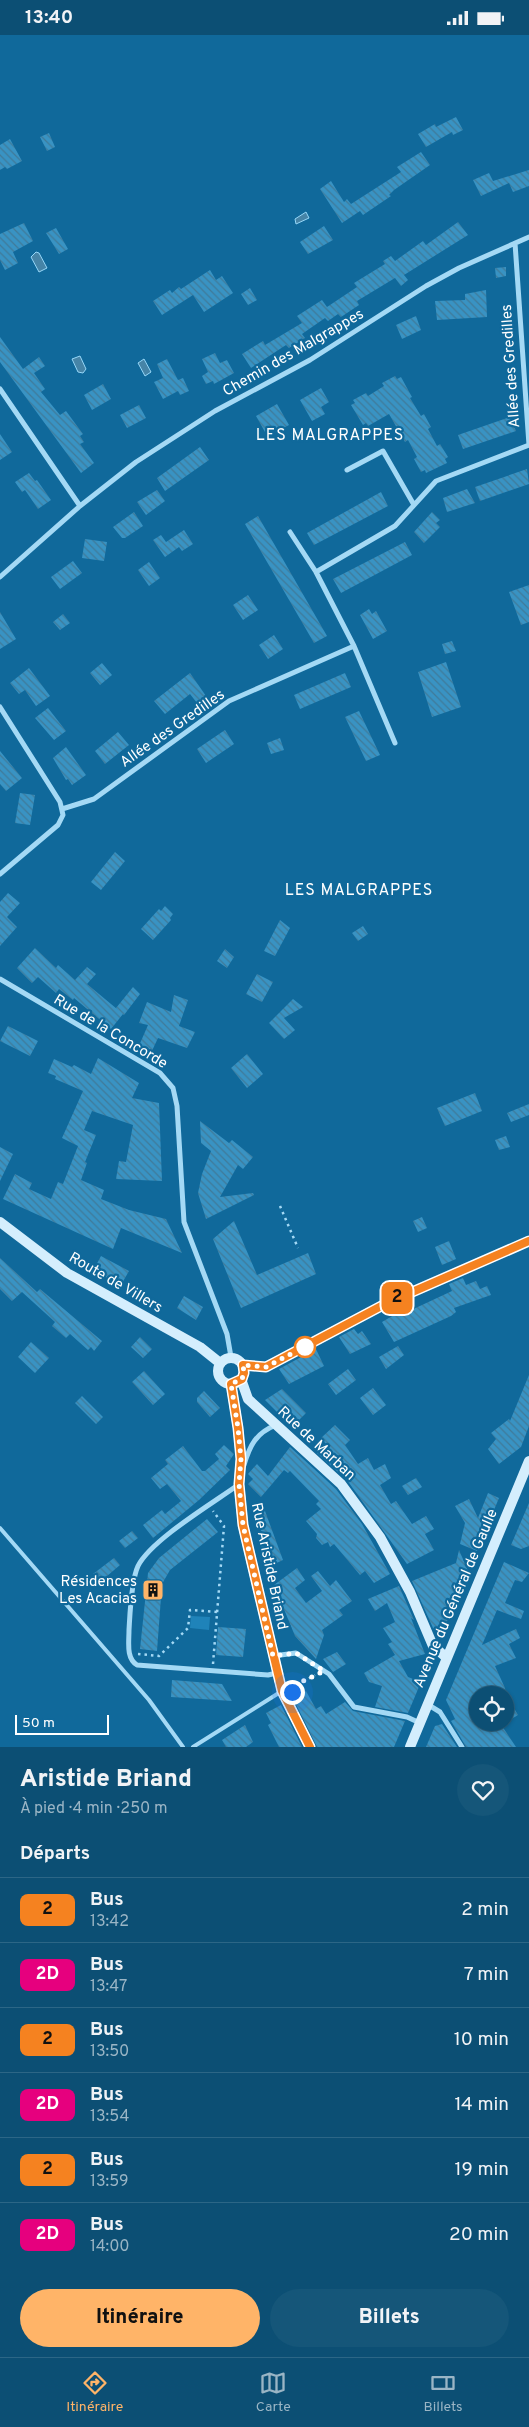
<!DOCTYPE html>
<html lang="fr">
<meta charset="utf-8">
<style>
:root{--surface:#0c4f74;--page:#155679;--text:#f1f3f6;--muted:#9ab5c5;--line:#2c6686;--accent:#ffb468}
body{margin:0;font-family:Overpass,sans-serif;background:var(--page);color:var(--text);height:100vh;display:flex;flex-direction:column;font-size:19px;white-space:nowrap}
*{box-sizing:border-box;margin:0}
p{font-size:16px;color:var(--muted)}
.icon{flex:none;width:28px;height:28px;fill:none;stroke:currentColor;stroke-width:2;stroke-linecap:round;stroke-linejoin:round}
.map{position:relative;height:1712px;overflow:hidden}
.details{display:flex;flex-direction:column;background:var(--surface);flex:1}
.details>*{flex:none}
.badge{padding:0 10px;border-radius:8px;font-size:18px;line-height:32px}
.buttons{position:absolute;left:469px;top:1651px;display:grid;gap:10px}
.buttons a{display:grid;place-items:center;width:45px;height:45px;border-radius:50%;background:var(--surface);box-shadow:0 1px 4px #0004,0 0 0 1px var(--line);font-size:25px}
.scale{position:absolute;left:15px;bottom:12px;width:94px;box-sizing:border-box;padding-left:5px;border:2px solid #fff;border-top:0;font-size:14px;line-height:18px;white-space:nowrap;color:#fff;-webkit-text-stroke:4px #10699b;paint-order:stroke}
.you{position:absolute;width:25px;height:25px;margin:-12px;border:4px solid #fff;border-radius:50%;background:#1a73e8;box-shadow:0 0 0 8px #1a73e833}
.map>.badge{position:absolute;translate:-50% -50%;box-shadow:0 0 0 2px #fff}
h2{padding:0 20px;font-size:19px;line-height:45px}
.round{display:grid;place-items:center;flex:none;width:52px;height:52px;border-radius:26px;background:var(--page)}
.headline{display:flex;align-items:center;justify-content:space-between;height:85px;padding:0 20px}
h1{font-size:24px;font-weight:800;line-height:38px}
.action{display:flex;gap:10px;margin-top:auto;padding:10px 20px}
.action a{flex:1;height:58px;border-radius:30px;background:var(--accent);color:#111;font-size:20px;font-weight:800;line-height:58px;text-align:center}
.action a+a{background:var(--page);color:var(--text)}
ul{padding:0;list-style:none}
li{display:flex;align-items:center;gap:15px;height:65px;padding:0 20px;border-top:1px solid var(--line)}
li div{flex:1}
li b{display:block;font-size:19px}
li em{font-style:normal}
li .badge{min-width:55px;font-weight:700;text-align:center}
.status{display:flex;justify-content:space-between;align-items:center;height:35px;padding:0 25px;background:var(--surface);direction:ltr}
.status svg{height:14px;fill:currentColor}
.tabs{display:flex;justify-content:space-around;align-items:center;height:70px;border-top:1px solid var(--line);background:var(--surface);font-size:14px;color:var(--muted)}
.tabs a{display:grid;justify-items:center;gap:2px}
.tabs .active{color:var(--accent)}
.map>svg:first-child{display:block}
.green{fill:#1f83b9}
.water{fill:#4684a7;stroke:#96d7f8}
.building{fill:url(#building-back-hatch)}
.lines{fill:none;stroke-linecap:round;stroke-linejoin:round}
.path{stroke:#a4d9f5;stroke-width:2.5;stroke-dasharray:2.5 4;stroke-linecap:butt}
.lane{stroke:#a4d9f5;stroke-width:4}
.street{stroke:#a4d9f5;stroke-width:5}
.secondary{stroke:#d4eefd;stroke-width:10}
.line-casing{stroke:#fff;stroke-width:11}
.line{stroke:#f58220;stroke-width:8}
.walk{stroke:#fff;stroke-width:5;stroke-dasharray:0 9}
.stop-dot{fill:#fff;stroke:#f58220;stroke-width:2.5}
.labels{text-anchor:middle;stroke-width:4.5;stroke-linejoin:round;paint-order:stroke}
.street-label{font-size:15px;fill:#fff;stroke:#10699b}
.poi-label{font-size:15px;fill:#fff;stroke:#10699b;text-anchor:end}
.neighbourhood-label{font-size:16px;letter-spacing:1px;fill:#fff;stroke:#10699b}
</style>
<div class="status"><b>13:40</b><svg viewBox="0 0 49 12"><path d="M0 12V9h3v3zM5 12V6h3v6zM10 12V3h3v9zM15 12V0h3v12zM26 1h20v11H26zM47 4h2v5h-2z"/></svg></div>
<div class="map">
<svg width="529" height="1712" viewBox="0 0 529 1712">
<defs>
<pattern id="building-back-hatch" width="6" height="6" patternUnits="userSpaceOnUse" patternTransform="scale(1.25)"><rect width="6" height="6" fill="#3993c3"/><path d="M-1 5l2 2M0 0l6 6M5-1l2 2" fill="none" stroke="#407a99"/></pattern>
</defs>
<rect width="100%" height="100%" fill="#10699b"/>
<path class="green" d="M191 1581 210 1582 209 1595 190 1593Z"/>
<path class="water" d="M306 177 309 183 296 189 295 184Z
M36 217 39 218 47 233 39 237 31 222Z
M80 321 86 334 83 338 78 337 72 324Z
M144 324 151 337 145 341 138 328Z"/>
<path class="building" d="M456 82 463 95 453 100 452 97 426 112 418 99 435 89 436 92Z
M49 98 55 112 47 116 40 102Z
M10 104 22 126 7 134 5 132 0 135V110Z
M421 117 430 130 394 155 389 160 391 161 363 180 360 176 342 188 320 154 331 146 344 167 347 164 351 169 401 137 397 132Z
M529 135V151L513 157 509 148 481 161 473 145 489 138 493 146Z
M458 187 468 200 404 240 408 245 401 251 395 243 357 266 359 270 341 282 338 279 328 286 325 283 302 299 305 303 289 313 286 310 251 333 242 319 263 306 265 310 302 288 297 281 322 265 327 272 357 252 354 248 385 229 383 226 391 221 395 226 423 206 426 210Z
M24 188 33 206 13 217 18 228 5 235 0 225V199Z
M324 191 333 205 308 219 300 207Z
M56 193 68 214 59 219 46 198Z
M506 232V241L496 243 495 233Z
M210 235 216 245 222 241 233 258 204 277 193 260 162 280 153 266 170 255 172 258 179 252 181 254Z
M250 253 257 265 248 270 241 259Z
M486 255 487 282 437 285 435 266 465 265V259Z
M416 281 421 295 402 304 396 290Z
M0 302 23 334 39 322 45 331 34 338 45 354 41 357 60 380 66 376 83 399 80 401 84 407 80 409 94 428 81 438 0 327Z
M215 318 220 328 227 325 234 338 214 349 213 346 206 349 202 341 208 337 202 324Z
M167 324 178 345 183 343 189 356 180 360 178 356 163 364 154 347 163 343 157 329Z
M395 341 397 344 401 342 412 362 410 363 421 381 424 379 431 392 428 394 437 411 440 409 448 422 445 424 447 428 426 438 425 435 421 437 414 424 417 422 408 405 405 407 389 379 368 391 366 388 363 390 351 370 355 368 353 365 366 358 368 361 384 351 382 348Z
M103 349 111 364 92 375 84 360Z
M321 353 329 367 321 372 325 379 312 386 300 365Z
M277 369 289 390 276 397 273 392 265 397 256 381Z
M139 370 146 383 127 393 120 380Z
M510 382 516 396 463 414 458 400Z
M0 399 12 417 0 425Z
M200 412 209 425 165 456 157 443Z
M527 434 529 449 480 466 475 452Z
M29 438 35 446 37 445 51 465 38 474 25 455 22 457 15 447Z
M467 454 475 468 447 477 443 463Z
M157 455 165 466 146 480 137 467Z
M381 457 388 471 314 510 307 498Z
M134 477 143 491 125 503H122L113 492Z
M432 477 440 485 436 488 440 492 424 508 414 497Z
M258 481 327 601 314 608 245 489Z
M184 495 193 509 182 516 179 512 165 522 153 505 161 500 166 507Z
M85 504 107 507 104 526 82 523Z
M405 507 412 520 341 558 333 544Z
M73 526 82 538 60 554 51 542Z
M149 527 160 543 149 551 138 535Z
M529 550V587L521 590 509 557Z
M248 560 258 575 243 585 233 570Z
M369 574 372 579 376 576 387 596 373 604 360 580Z
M0 577 16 604 0 614Z
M63 579 70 588 60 595 53 587Z
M274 600 283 614 268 624 259 610Z
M452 606 456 616 445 619 442 609Z
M446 627 461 672 432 682 418 637Z
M102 628 112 640 100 650 90 638Z
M29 633 50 661 36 671 25 655 19 659 10 648Z
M190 638 206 661 197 668 190 659 165 679 154 666Z
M345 638 351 652 300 674 294 660Z
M48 673 66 696 54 705 35 683Z
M359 676 380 720 366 726 345 682Z
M225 695 234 709 206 728 197 714Z
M118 697 129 710 105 729 95 716Z
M280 703 284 715 271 719 267 708Z
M66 712 86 740 72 750 68 744 66 745 53 723Z
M0 716 22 743 6 756 0 749Z
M20 758 35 760 30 790 15 788Z
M115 817 125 826 101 855 91 847Z
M8 858 20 868 7 882 17 892 0 911V867Z
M165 871 173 879 170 883 171 885 153 905 141 894 159 874 161 876Z
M280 885 290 893 275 921 264 916Z
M363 891 368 899 358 906 352 898Z
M35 913 56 933 58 930 75 945 87 932 96 939 87 949 123 979 111 994 74 963 73 965 59 954 56 958 38 942 32 948 17 933Z
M225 914 234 922 227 933 217 926Z
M257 939 273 947 262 967 246 959Z
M133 952 140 959 124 980 116 973Z
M174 960 188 965 179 991 195 997 187 1013 158 1003 151 1018 138 1013 148 990 139 988 147 967 171 977Z
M293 964 303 972 284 983 295 995 284 1004 269 988Z
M8 991 38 1006 30 1021 0 1006Z
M247 1019 263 1039 247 1053 231 1033Z
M98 1023 139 1048 132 1063 159 1068 162 1146 116 1144 119 1126 126 1127 133 1090 92 1076 84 1095 96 1100 85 1127 87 1128 81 1145 104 1155 101 1164 129 1175 166 1184 182 1218 121 1193 113 1214 3 1164 15 1139 32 1148 29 1154 51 1164 58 1147 63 1149 78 1111 62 1103 83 1056 55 1044 56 1041 48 1038 54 1024 72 1032 74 1030 91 1039Z
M475 1058 482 1076 445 1091 437 1073Z
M529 1069V1080L511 1087 507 1078Z
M200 1086 229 1108 232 1105 253 1122 243 1134 238 1130 220 1162 253 1158 254 1160 206 1184 198 1158 202 1139 211 1116 201 1108Z
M506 1101 510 1112 499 1115 495 1105Z
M0 1112 13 1119 0 1146Z
M422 1182 427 1193 418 1197 413 1186Z
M234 1186 257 1240 308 1218 316 1239 241 1273 213 1204Z
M449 1206 456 1224 442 1230 435 1212Z
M101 1221 129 1236 121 1250 93 1236Z
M0 1223 37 1257 40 1254 102 1306 94 1316 91 1312 88 1315 70 1299 66 1303 52 1291 55 1287 22 1257 12 1266 0 1254Z
M463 1243 466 1250 476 1246 480 1254 487 1251 491 1260 454 1273 456 1277 451 1281 394 1307 382 1287 406 1273 407 1277 452 1256 449 1249Z
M184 1261 203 1272 196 1285 177 1273Z
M354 1294 358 1299 362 1296 371 1309 350 1319 339 1302Z
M140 1302 152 1314 143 1323 131 1312Z
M31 1307 49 1323 35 1338 18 1322Z
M398 1311 404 1320 386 1334 379 1322Z
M316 1314 324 1331 289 1349 279 1334Z
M348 1334 356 1345 336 1360 328 1349Z
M144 1336 165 1359 153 1370 132 1347Z
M529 1340V1391L521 1412 499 1429 488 1414 496 1404 491 1398 509 1384 510 1386Z
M373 1353 386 1370 373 1380 360 1363Z
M282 1354 306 1378 292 1392 265 1365Z
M204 1356 220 1373 210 1382 197 1367V1363Z
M82 1361 103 1382 96 1389 75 1368Z
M335 1390 350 1405 345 1410 358 1429 368 1423 374 1435 385 1429 391 1443 380 1450 391 1469 396 1466 412 1489 426 1481 434 1494 425 1499 434 1515 407 1529 347 1445 317 1418 326 1409 321 1403Z
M224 1410 234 1419 226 1431 230 1435 199 1465 153 1503 143 1490 162 1475 165 1479 181 1466 167 1449 160 1454 151 1443 168 1429 165 1425 183 1411 202 1436H205L219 1424 215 1419Z
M290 1412 336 1454 362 1489 390 1539 374 1548 365 1536 360 1540 334 1509 330 1512 328 1507 322 1510 316 1503 317 1499 306 1486 321 1474 316 1469 319 1466 290 1436 288 1438 284 1435 261 1462 248 1449 253 1444 248 1439 257 1429 268 1441Z
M416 1443 422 1452 408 1460 402 1451Z
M488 1458 499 1463 477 1516 460 1509 465 1488 455 1471 469 1464 478 1483Z
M529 1468V1511L521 1514 511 1510Z
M265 1476 283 1525 268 1532 259 1505 266 1502 253 1485Z
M207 1484 218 1497 170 1535 162 1549 157 1616 140 1614 148 1538 159 1523Z
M132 1496 138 1503 125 1513 119 1506Z
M459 1515 469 1538 442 1597 433 1593 412 1546 456 1528Z
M114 1523 120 1530 100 1547 93 1539Z
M504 1527 529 1538 522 1547 515 1545 505 1568 524 1576 521 1584 497 1575 482 1610 516 1594 520 1603 509 1609 516 1623 495 1631 505 1653 506 1660 518 1680 505 1688V1660H478V1688H500L516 1712H466L451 1686 455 1684 446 1665Z
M297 1533 305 1545 295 1553 306 1568 322 1556 311 1541 318 1536 330 1551 336 1545 352 1566 339 1575 343 1580 322 1595 324 1600 316 1624 295 1601 274 1550Z
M399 1551 414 1585 411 1583 425 1619 399 1626 408 1642 421 1647 408 1678 375 1672 382 1651 369 1647 364 1638 395 1620 388 1609 392 1607 383 1593 395 1587 387 1568 375 1576 368 1564Z
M218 1592 246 1594 243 1622 216 1620Z
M337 1617 346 1629 333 1637 323 1624Z
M172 1645 222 1649 232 1666 171 1662Z
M300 1656 301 1658 306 1656 316 1674 321 1671 326 1679 345 1667 353 1676 405 1686 394 1712H317L292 1661Z
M281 1670 302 1712H279L268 1690 271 1688 266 1678Z
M442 1689 457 1712H426L435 1691Z
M245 1690 253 1707 246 1712H226L222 1705Z"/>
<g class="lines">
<path class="path" d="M280 1171 298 1213
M138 1619 159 1621 188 1593 190 1575 217 1577
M213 1629 224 1491 213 1476
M292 1653 315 1640"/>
<path class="lane" d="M0 1493 149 1665 183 1712
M193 1712 282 1656"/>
<path class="street" d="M0 354 80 471 0 542
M347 435 383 416 414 470
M80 471 136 427 215 376 310 325 426 251 459 233 529 202
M290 497 316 537
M354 611 395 708
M0 672 60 767 63 780 58 790 0 839
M62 774 94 764 229 666 354 611 316 537 395 491 436 446 529 410 515 208
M0 944 160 1038 173 1053 177 1071 184 1187 227 1299 231 1322
M243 1330 266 1332 387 1267 529 1206
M244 1430C250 1410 256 1398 276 1390
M238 1450C213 1468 151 1505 138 1531 131 1546 130 1579 129 1595 129 1608 126 1623 137 1630L268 1640 277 1638
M273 1621 296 1618 329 1639 354 1672 407 1682 420 1688
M427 1669 440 1677 462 1712"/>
<path class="secondary" d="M0 1187 67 1238 200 1312 220 1328
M218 1336a13 13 0 1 1 26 0a13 13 0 1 1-26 0Z
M241 1344 248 1364 341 1449 380 1502 410 1557 433 1611 447 1623
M231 1349 238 1393 241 1424 239 1449 243 1490 282 1656 310 1712
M410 1712 529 1426"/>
</g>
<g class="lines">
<g class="line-casing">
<path id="line" d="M310 1712 282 1656 243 1490 239 1449 241 1424 238 1393 231 1349 242 1344 244 1338 243 1330 266 1332 387 1268 529 1206"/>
</g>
<use href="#line" class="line"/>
<path class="walk" d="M292 1657 293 1651 324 1636 296 1618 273 1621 243 1490 239 1449 241 1424 238 1393 231 1349 242 1344 244 1338 243 1330 266 1332 308 1310 305 1312"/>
</g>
<defs>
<g id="building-square" transform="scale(1.125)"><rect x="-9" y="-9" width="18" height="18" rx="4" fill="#ffb468" stroke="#10699b"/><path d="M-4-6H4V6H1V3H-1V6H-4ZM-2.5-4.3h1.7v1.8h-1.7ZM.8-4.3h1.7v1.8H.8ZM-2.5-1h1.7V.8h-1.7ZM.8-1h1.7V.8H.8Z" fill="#111"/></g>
</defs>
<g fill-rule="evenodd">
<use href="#building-square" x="153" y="1555"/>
</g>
<circle class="stop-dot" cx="305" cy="1312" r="10"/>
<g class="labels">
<g class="street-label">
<text transform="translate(293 317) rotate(-30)" y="5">Chemin des Malgrappes</text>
<text transform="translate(510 331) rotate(-94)" y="5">Allée des Gredilles</text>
<text transform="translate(172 693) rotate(-35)" y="5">Allée des Gredilles</text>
<text transform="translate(111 996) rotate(31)" y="5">Rue de la Concorde</text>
<text transform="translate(116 1247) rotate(30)" y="5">Route de Villers</text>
<text transform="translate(317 1408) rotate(43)" y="5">Rue de Marban</text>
<text transform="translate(270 1531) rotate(78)" y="5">Rue Aristide Briand</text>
<text transform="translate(455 1563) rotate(-67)" y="5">Avenue du Général de Gaulle</text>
</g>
<g class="poi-label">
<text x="137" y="1551">Résidences<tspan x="137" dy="17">Les Acacias</tspan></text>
</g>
<g class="neighbourhood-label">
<text x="330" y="405">LES MALGRAPPES</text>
<text x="359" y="860">LES MALGRAPPES</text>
</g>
</g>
</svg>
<div class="buttons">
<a><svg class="icon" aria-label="locate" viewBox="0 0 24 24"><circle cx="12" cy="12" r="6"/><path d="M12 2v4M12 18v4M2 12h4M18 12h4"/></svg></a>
</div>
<div class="scale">50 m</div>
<div class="you" style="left:292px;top:1657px"></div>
<b class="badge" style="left:397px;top:1263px;background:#f58220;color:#111">2</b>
</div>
<section class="details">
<div class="headline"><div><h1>Aristide Briand</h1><p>À pied · 4 min · 250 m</p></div><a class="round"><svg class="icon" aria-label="heart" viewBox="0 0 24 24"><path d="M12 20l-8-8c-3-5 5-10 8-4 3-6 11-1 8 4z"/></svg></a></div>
<h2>Départs</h2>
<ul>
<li><span class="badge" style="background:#f58220;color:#111">2</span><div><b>Bus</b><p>13:42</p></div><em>2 min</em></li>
<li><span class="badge" style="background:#e6007e;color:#fff">2D</span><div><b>Bus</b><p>13:47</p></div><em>7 min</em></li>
<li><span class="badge" style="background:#f58220;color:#111">2</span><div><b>Bus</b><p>13:50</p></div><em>10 min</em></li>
<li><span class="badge" style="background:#e6007e;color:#fff">2D</span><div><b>Bus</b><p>13:54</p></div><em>14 min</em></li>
<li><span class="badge" style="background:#f58220;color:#111">2</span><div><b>Bus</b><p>13:59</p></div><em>19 min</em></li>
<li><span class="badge" style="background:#e6007e;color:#fff">2D</span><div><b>Bus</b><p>14:00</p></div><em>20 min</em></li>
</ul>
<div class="action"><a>Itinéraire</a><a>Billets</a></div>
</section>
<nav class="tabs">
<a class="active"><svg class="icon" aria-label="directions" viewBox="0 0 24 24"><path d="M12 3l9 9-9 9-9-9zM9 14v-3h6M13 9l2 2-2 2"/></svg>Itinéraire</a>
<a><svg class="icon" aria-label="map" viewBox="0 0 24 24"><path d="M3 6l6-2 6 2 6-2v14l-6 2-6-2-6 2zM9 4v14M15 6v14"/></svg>Carte</a>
<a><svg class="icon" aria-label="tickets" viewBox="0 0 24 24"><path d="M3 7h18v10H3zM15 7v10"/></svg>Billets</a>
</nav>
